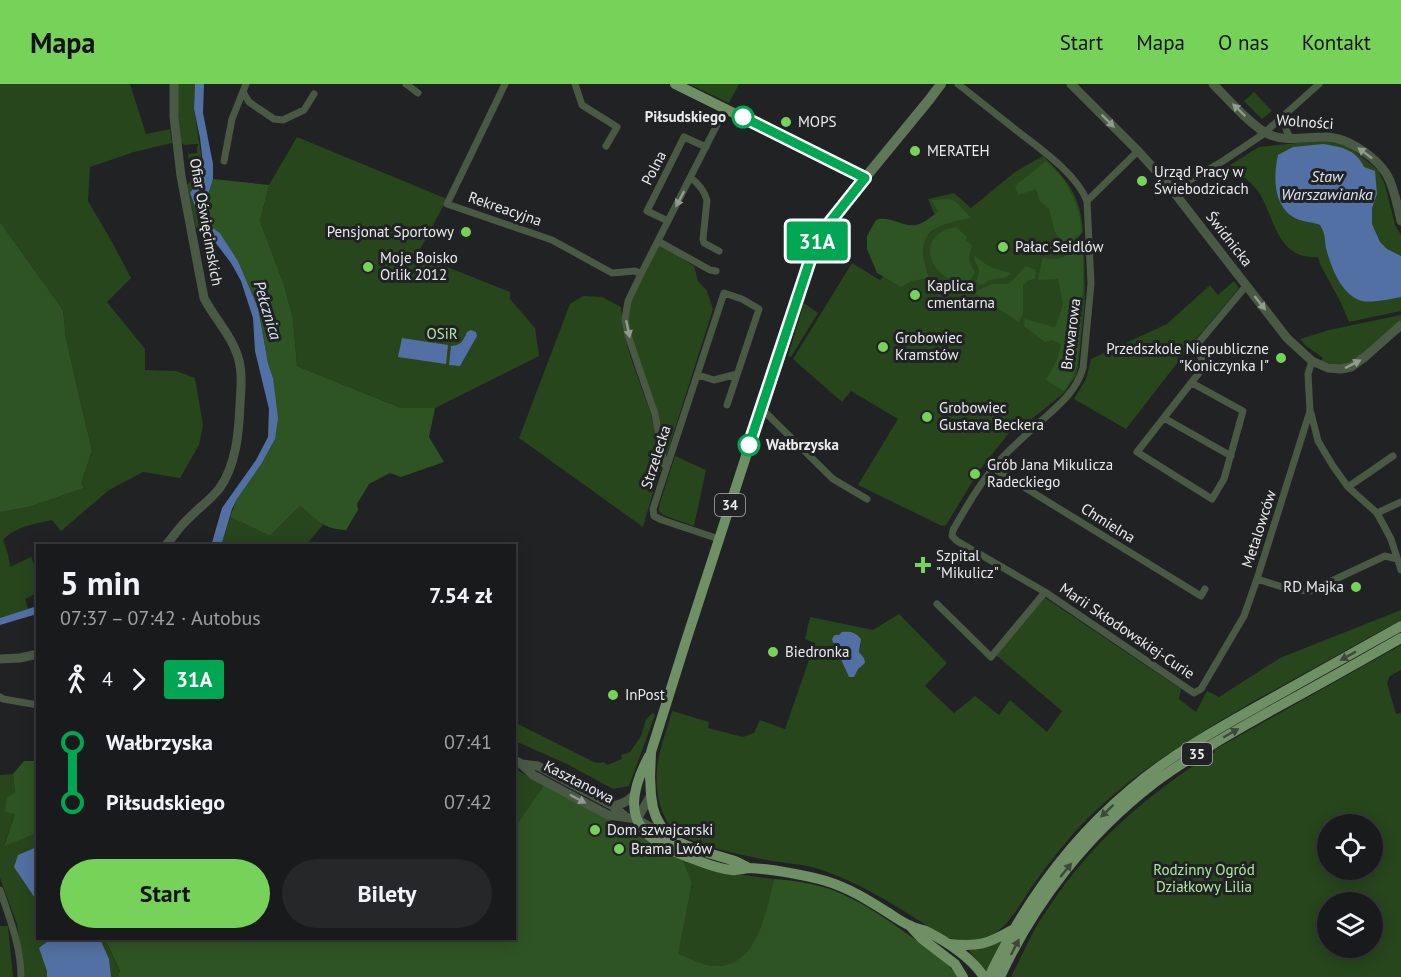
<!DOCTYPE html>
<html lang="pl">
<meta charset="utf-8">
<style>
:root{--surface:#191a1b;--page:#262728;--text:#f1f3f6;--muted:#9fa1a3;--line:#37383a;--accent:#77d259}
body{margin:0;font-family:"PT Sans",sans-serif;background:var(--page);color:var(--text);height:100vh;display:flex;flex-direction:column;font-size:22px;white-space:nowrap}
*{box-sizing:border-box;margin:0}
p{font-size:20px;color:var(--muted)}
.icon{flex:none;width:33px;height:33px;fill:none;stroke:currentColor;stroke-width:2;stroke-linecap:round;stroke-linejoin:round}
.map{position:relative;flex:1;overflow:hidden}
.panel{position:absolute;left:36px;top:460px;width:480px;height:396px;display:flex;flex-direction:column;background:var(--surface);border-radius:0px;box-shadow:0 3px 15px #0003,0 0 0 2px var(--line)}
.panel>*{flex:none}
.badge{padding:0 12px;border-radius:4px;font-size:21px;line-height:39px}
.tools{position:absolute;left:1317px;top:730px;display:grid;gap:12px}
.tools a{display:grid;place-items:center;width:66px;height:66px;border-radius:50%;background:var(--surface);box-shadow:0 3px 15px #0003,0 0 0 2px var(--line);font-size:30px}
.map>.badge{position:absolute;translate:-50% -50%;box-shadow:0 0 0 3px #fff}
.legs{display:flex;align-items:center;gap:9px;height:66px;padding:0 24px;font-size:20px}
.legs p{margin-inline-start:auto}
.headline{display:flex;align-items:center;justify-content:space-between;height:102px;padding:0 24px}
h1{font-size:33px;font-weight:800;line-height:45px}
.primary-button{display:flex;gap:12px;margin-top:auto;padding:12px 24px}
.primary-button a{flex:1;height:69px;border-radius:36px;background:var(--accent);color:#111;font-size:24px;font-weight:800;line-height:69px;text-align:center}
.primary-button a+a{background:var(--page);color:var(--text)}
ul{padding:0 24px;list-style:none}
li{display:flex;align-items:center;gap:21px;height:60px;font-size:22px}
li i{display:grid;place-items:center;width:9px;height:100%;margin:0 8px;background:currentColor}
li i::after{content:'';width:15px;height:15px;margin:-8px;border:4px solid;border-radius:50%;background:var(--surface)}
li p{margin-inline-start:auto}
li:first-child i{background:linear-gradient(#0000 50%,currentColor 0)}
li:last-child i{background:linear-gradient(currentColor 50%,#0000 0)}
header{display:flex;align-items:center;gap:36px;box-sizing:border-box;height:84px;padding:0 30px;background:var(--accent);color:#111}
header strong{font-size:28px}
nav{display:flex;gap:33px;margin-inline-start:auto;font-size:21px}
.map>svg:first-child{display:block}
.green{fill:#27461c;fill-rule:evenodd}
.forest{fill:#2f5423}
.water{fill:#5270a3}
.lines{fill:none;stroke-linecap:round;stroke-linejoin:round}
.minor{stroke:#495944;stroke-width:7}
.tertiary{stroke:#495944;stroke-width:9}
.secondary{stroke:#5e7857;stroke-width:10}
.primary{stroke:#6f9065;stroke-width:10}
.oneway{fill:#929b90}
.oneway2{fill:#3c483b}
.line-1-casing{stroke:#fff;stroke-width:14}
.line-1{stroke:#00a651;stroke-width:9}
.stop-1-dot{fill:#fff;stroke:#00a651;stroke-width:3}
.poi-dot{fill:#77d259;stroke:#212224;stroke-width:2}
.labels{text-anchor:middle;stroke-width:6;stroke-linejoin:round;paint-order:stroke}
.shield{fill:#212224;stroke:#aeafb1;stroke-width:1.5}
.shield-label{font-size:14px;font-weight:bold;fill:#ebeced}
.stop-label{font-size:15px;font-weight:bold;fill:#ebeced;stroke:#212224;text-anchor:end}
.poi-label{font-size:15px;fill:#ebeced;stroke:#212224;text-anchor:start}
.street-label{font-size:15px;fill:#ebeced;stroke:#212224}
.park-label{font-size:15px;fill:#b0ea9e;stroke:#212224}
.water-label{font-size:16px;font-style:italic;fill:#dbe5f4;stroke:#212224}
</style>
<header>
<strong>Mapa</strong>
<nav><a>Start</a><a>Mapa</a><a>O nas</a><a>Kontakt</a></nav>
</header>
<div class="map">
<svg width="1401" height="893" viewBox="0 0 1401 893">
<rect width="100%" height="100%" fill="#212224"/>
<path class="green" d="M0 0H130L146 50 170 45 172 59 134 68 90 83 88 117 112 158 131 194 107 218 145 265V286L176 287 195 294 203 341 199 361 180 394 143 388 109 406 61 447 52 436C35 440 16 442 3 456L8 470 10 483 31 473 37 487V509L25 515 28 525 0 534V428L29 423 84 404 81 399 92 367 66 255 63 226 0 138Z
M178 0H195L194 25 203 83 193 86 189 84 188 65 189 70 197 69V62H198V60L184 61 181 58 178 26Z
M689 0H739L729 19Z
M1254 8 1272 27 1262 35 1244 17Z
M297 53 447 115 417 171 510 208V215L535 244 539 272 435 324H401L297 282 293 235 284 201 260 137 269 101Z
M1326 56 1346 60 1378 86 1385 101 1395 141 1401 151V227L1349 238 1341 219 1320 180 1318 173C1278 176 1275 136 1260 110 1254 100 1239 89 1230 81L1259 63Z
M1043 72C1068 96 1081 113 1083 148L1078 154 1081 157 1084 156 1085 217 1078 284 1076 292 1065 308 1016 348 1012 345 979 387 946 441 942 442 858 401 898 335 851 307 842 318 793 275 852 179 880 196 908 168 934 146 935 141H939L928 115 954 109 971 124 1015 88Z
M200 88H204L190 109 202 141 196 144 187 101 196 91Z
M661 161 685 174 684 176 694 182 698 197 707 207 713 225 665 376 630 250 627 235 630 220 658 162Z
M1234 197 1239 204 1188 265 1126 345 1074 315 1086 295 1091 275 1167 240 1210 201 1218 211Z
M583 212 602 213 621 223C623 260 638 293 650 327 656 346 657 368 661 388H659L643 443 519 354 570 220Z
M804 219 818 229 791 273 788 272Z
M1401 231V236C1390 246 1357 279 1345 281 1337 282 1328 279 1321 277L1323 274 1305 261 1300 255 1329 246Z
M675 372 706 386 694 442 663 431 659 427V422Z
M300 422 323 441 305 462H221L230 433 270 452Z
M1044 513 1181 605 1179 615 1196 628 1207 607 1219 613 1280 574 1401 526V536C1350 564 1300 592 1249 620 1193 653 1136 687 1089 733 1067 755 1049 779 1031 804 1020 820 1011 839 994 850 980 859 961 857 945 853 903 827 861 797 812 783 799 780 785 779 772 777 746 772 721 767 697 758 689 755 679 751 673 745 659 731 655 704 657 685 659 665 667 646 672 627L709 638 708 644 743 653 754 649 760 636 785 645 815 559 805 555 810 533 873 546 899 530 947 579 925 602 954 629 975 612 999 631 1010 616 1047 648 1062 627 996 571ZM845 548 861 561 859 568 864 574 858 585 849 593 832 556 835 551H839Z
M1401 561V586L1390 592 1387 599 1396 630 1401 629V893H1011C1019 877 1027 860 1036 843 1041 834 1048 825 1053 817 1095 755 1152 707 1215 668L1214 666ZM1328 741H1372V786H1328ZM1328 819H1372V864H1328Z
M653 629 655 631 629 702 613 705 567 680 515 657V639H516L594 678 600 679 604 678 607 681 622 675 621 671 630 668 641 652 646 635Z
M515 685 544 701 515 743Z
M13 690 15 709V730L4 761 37 749 38 855H105L120 888 118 893H24L17 840 0 794V691Z
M682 774 736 790 774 795C767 827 758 886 713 882 703 881 688 873 677 870L692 800Z
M0 842H8L13 893H0Z
M1002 857 987 886 986 887 970 868V866Z"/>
<path class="forest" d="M1046 77C1050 82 1055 86 1060 91 1070 104 1085 134 1080 150 1064 166 1057 175 1034 162L1033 158 1036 157 1056 158 1060 154 1055 148 1049 125 1040 117 1036 105 1018 111 1015 102Z
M213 95 269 101 260 137 284 201 293 235 297 282 401 324H435L429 353 444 378 401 393 390 389 369 400 357 420 358 426 346 446C323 445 317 436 300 422L270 452 230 433 237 415 262 379 275 355 273 294 268 279 258 224 238 177 220 149 213 144 204 124Z
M950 115C961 119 963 128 972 134 954 137 924 141 923 165 922 174 926 185 929 194L911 197 901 203 877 189 867 165V152L876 136C889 131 902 143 916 141 923 140 932 132 938 128L932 116Z
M0 138 63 226 66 255 92 367 81 399 84 404 29 423 0 428Z
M956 143 967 153 966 156 972 162C968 173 968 177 975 188L969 198 970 204 968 207C959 201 942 192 936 184 922 164 934 146 956 143Z
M1083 159V198L1081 239 1077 282 1073 293 1064 307 1046 296 1057 276 1061 260 1052 256 1045 258 1024 242 1025 235 1054 243 1056 242 1063 220 1058 195 1038 196 1043 173C1061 180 1069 169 1083 159Z
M974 171C985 182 996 185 1011 189 1005 196 1001 193 993 195 988 196 985 200 979 201L976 197C977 194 980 189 979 186 978 180 974 181 974 171Z
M1026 182 1036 186 1035 195 1029 196 1023 201V230L1019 238 975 210 978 206 993 200H1006L1011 198Z
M24 677H37V749L4 762 15 730 5 728 7 713 15 709 13 690Z
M544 701 682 774 692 799 678 870C688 873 703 881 713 882 758 885 766 827 774 795 797 797 821 800 842 810 867 821 891 838 913 854 930 866 947 876 958 893H118L120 887 105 855H514L515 743Z"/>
<path class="water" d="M195 0H204L203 29 213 80V95L204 124 213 144 220 149 238 177 258 224 268 279 273 294 278 334 275 355 262 379 237 415 232 425 221 462H211L222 424 256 376 268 353 269 325 255 267 253 234 241 197 231 179 202 141 190 109 204 88 200 54 194 25Z
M1323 60C1341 63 1356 65 1364 83L1375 87 1377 110 1372 124V140L1380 158 1387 165 1401 172V213C1389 215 1374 219 1362 217 1341 211 1331 183 1326 164 1324 153 1326 151 1320 141 1313 138 1304 138 1297 135 1273 124 1273 93 1278 71L1293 63Z
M471 246 476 248 477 252 460 282 449 281 451 262C462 261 463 257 467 248Z
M402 254 448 261 446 280 398 273Z
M37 522V530L0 541V534Z
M842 548C850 547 855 548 861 555L859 568 864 574 865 579 858 585 854 593H849L832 556 833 553 835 551H839Z
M37 763 38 816 37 817 14 783 18 771Z
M56 855H100L109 875 111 893H47V887L39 864 47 858Z"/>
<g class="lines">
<path class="minor" d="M406 0 418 9
M505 0 447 120 552 156 612 189 635 187 641 190
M575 0 582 21 617 43 606 62
M958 0C977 15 996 30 1016 46 1039 64 1076 89 1087 117L1091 200 1083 284C1076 308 1058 322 1040 338 1027 350 1012 363 1000 376 981 397 967 422 953 446L952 452 957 457 1045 508 1194 609 1201 605 1244 532 1257 495 1310 327 1308 290 1312 277
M243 8 249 18 274 35 283 36 304 26 314 10
M1288 29C1284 38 1284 46 1291 54
M224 77 232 35 246 0
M691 94C698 99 704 107 707 116L703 155 704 159 719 167
M1173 106 1223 77 1262 51 1319 0
M1087 117 1138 67
M668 137 647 127 684 53 706 63
M658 157 710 186 716 187
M698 291 714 296 737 290
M1192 299 1243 327 1224 395 1212 415 1137 368 1202 285C1205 274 1195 268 1200 257L1246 202
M761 327 765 328 833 395 867 415
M1311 329 1318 357 1333 382 1348 403 1377 429 1391 455 1401 486
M1164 334 1231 372
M666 383 664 380 655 330 638 281 628 251 625 235 628 217 641 190 725 25
M993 384 1201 512 1205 505
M1348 403 1393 372
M1377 429 1401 418
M719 455 662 436 654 432 653 425 724 209 742 215 759 225 727 321
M1257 495 1292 506 1310 507 1385 472 1397 475
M937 520 991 573 1045 508
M0 613 3 615 38 621
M0 806C10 835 21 863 21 893"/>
<path class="tertiary" d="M1071 0 1138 67 1166 98 1287 254 1312 277 1328 284 1341 285 1351 283 1366 272 1401 241
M1213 0C1227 14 1252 43 1268 50 1284 58 1306 53 1324 53 1347 52 1381 75 1390 97 1395 109 1398 124 1401 137
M165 462C173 453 180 442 189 434 199 424 211 415 219 405 236 382 239 348 240 320 241 304 243 286 237 270 230 249 214 234 204 214L181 92 174 33V0
M0 575 20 574 38 570
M514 676 520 679 533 691 608 731 637 735 667 753
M522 680 538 682 613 722 626 733
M613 722C622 720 627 718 634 711
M637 735 651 711"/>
<path class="secondary" d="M865 94 929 16 941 0"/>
<path class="primary" d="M675 0 865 94 822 148 812 169 685 560 651 668 650 693 651 711 653 724 656 733 667 753 695 765 735 777 749 784
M649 672C621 725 631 752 688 773 702 778 717 785 732 786 738 787 744 784 750 784 772 785 805 791 826 797 849 804 868 816 887 828 895 833 903 839 911 842 916 845 922 845 928 848 949 859 971 873 984 893
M911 843 921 854 955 880 963 893
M950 860C978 863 988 860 1012 846
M989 893C1023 821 1070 756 1131 705 1173 669 1221 643 1269 616 1313 591 1357 567 1401 542
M1000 893C1035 817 1088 750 1154 699 1192 671 1233 648 1274 625 1316 602 1359 578 1401 554"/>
</g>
<defs><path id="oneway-solid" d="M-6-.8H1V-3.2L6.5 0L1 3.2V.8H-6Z" transform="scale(1.5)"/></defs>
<g class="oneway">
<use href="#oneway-solid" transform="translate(1239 26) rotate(-136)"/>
<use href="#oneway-solid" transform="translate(1108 37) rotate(45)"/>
<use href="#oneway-solid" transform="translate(1365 69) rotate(-143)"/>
<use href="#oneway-solid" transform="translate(680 115) rotate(118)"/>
<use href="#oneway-solid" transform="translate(1260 219) rotate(52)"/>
<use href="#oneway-solid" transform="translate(628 245) rotate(78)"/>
<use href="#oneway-solid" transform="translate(1353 280) rotate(-27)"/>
<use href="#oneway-solid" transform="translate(578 715) rotate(28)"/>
</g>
<g class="oneway2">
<use href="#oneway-solid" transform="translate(1348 572) rotate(151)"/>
<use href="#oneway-solid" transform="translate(1231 649) rotate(-30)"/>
<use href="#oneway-solid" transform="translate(1107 727) rotate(136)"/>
<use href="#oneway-solid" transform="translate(1066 786) rotate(-51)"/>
<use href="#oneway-solid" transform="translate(1015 863) rotate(-63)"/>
</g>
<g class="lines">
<g class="line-1-casing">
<path id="line-1" d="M743 33 865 94 822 148 816 158 749 361"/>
</g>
<use href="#line-1" class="line-1"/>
</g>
<g class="stop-1-dot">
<circle cx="743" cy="33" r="10"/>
<circle cx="749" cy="361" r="10"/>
</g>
<g class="poi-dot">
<circle cx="786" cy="38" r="6"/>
<circle cx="915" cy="67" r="6"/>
<circle cx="1142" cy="97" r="6"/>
<circle cx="466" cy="148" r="6"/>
<circle cx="1003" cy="163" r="6"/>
<circle cx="368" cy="183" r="6"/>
<circle cx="915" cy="211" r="6"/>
<circle cx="883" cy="263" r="6"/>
<circle cx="1281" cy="274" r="6"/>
<circle cx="927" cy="333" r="6"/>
<circle cx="975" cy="390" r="6"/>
<path d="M920 472h6v6h6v6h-6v6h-6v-6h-6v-6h6z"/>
<circle cx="1356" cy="503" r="6"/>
<circle cx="773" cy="568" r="6"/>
<circle cx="613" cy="611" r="6"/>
<circle cx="595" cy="746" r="6"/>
<circle cx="619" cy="765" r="6"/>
</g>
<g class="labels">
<g class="shield">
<rect x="715" y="410" width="30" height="22" rx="4.5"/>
<rect x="1182" y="659" width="30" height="22" rx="4.5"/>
</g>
<g class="shield-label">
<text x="730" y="426">34</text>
<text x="1197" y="675">35</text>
</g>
<g class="stop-label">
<text x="726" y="38">Piłsudskiego</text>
<text x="766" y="366" text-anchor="start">Wałbrzyska</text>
</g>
<g class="poi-label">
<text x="798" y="43">MOPS</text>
<text x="927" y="72">MERATEH</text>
<text x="1154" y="93">Urząd Pracy w<tspan x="1154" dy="17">Świebodzicach</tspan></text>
<text x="454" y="153" text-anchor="end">Pensjonat Sportowy</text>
<text x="1015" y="168">Pałac Seidlów</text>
<text x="380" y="179">Moje Boisko<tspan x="380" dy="17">Orlik 2012</tspan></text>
<text x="927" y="207">Kaplica<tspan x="927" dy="17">cmentarna</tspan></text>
<text x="895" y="259">Grobowiec<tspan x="895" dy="17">Kramstów</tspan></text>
<text x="1269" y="270" text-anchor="end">Przedszkole Niepubliczne<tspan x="1269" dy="17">"Koniczynka I"</tspan></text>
<text x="939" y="329">Grobowiec<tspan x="939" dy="17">Gustava Beckera</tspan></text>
<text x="987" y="386">Grób Jana Mikulicza<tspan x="987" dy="17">Radeckiego</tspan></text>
<text x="936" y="477">Szpital<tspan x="936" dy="17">"Mikulicz"</tspan></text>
<text x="1344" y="508" text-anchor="end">RD Majka</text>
<text x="785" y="573">Biedronka</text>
<text x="625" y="616">InPost</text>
<text x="607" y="751">Dom szwajcarski</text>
<text x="631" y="770">Brama Lwów</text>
</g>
<g class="street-label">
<text transform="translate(1305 38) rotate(4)" y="5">Wolności</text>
<text transform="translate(654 84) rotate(-63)" y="5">Polna</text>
<text transform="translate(505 125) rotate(19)" y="5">Rekreacyjna</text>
<text transform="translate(206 138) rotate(80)" y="5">Ofiar Oświęcimskich</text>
<text transform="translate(1229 155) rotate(52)" y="5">Świdnicka</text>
<text transform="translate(1071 250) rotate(-83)" y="5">Browarowa</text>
<text transform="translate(656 373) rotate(-72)" y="5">Strzelecka</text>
<text transform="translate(1108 439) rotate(32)" y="5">Chmielna</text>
<text transform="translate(1259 445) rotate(-72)" y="5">Metalowców</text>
<text transform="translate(1127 547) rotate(34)" y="5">Marii Skłodowskiej-Curie</text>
<text transform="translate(579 698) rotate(27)" y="5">Kasztanowa</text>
</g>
<g class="park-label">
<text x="442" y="255">OSiR</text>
<text x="1204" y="791">Rodzinny Ogród<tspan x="1204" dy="17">Działkowy Lilia</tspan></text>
</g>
<g class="water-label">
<text x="1327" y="98">Staw<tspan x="1327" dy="18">Warszawianka</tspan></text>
<text transform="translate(268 226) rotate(73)" y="6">Pełcznica</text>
</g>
</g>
</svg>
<div class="tools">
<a><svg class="icon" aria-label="locate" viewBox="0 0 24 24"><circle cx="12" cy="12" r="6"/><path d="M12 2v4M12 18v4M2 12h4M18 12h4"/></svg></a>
<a><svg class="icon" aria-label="layers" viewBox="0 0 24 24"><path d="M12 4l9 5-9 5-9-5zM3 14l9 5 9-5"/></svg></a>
</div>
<b class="badge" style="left:817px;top:157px;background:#00a651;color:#fff">31A</b>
<section class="panel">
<div class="headline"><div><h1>5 min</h1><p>07:37 – 07:42 · Autobus</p></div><b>7.54 zł</b></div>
<div class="legs"><svg class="icon" aria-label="walk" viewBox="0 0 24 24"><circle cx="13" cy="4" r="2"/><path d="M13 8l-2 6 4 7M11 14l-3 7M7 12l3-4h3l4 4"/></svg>4<svg class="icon" aria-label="forward" viewBox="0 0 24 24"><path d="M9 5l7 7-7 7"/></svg><b class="badge" style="background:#00a651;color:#fff">31A</b></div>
<ul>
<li><i style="color:#00a651"></i><b>Wałbrzyska</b><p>07:41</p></li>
<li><i style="color:#00a651"></i><b>Piłsudskiego</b><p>07:42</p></li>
</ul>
<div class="primary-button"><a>Start</a><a>Bilety</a></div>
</section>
</div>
